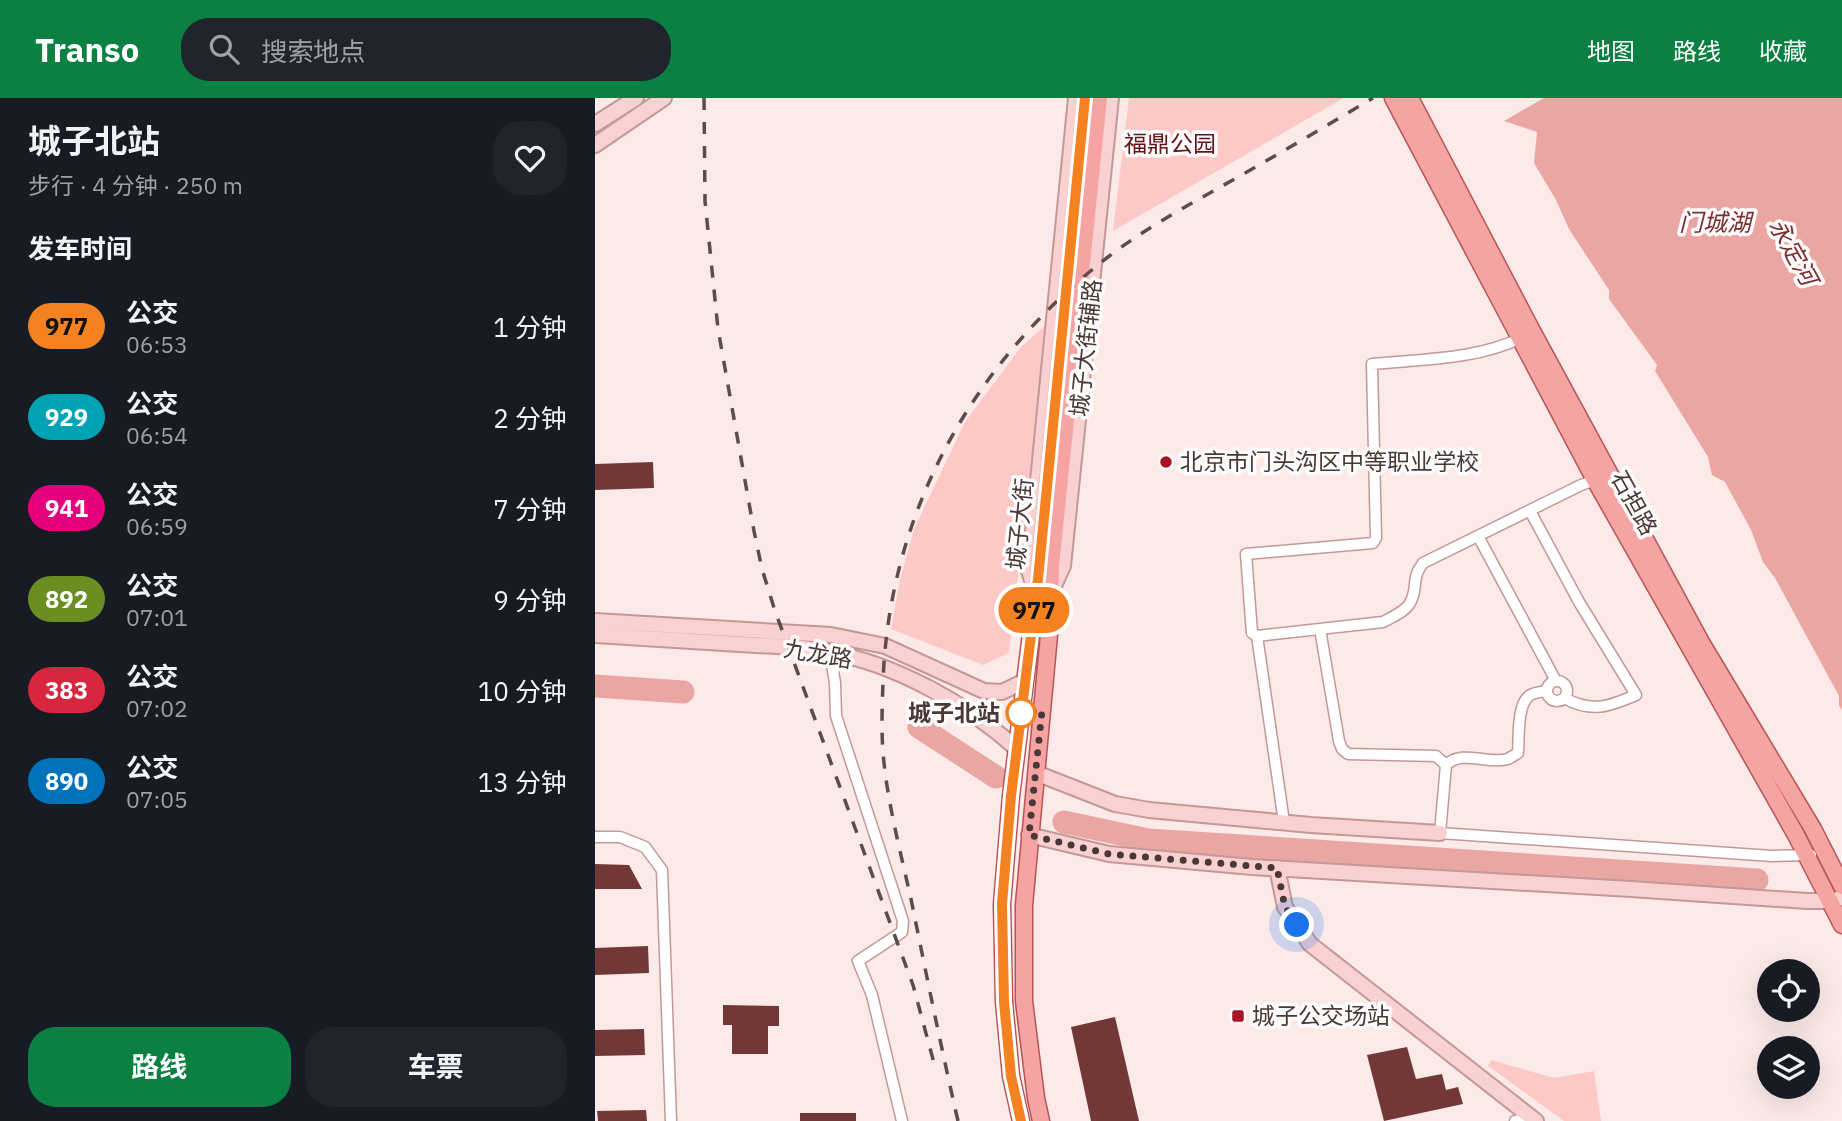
<!DOCTYPE html>
<html lang="zh">
<meta charset="utf-8">
<style>
:root{--surface:#171b24;--page:#20242c;--text:#f1f3f6;--muted:#9ea1a6;--accent:#0b8043}
body{margin:0;font-family:"IBM Plex Sans","Noto Sans SC",sans-serif;background:var(--page);color:var(--text);height:100vh;display:flex;flex-direction:column;font-size:26px;white-space:nowrap}
*{box-sizing:border-box;margin:0}
p{font-size:23px;color:var(--muted)}
.icon{flex:none;width:38px;height:38px;fill:none;stroke:currentColor;stroke-width:2;stroke-linecap:round;stroke-linejoin:round}
.map{position:relative;flex:1;overflow:hidden}
.sheet{display:flex;flex-direction:column;background:var(--surface);width:595px}
.sheet>*{flex:none}
.badge{padding:0 14px;border-radius:23px;font-size:24px;line-height:46px}
.fabs{position:absolute;left:1162px;top:861px;display:grid;gap:14px}
.fabs a{display:grid;place-items:center;width:63px;height:63px;border-radius:50%;background:var(--surface);box-shadow:0 7px 28px #0002;font-size:35px}
.you{position:absolute;width:35px;height:35px;margin:-18px;border:5px solid #fff;border-radius:50%;background:#1a73e8;box-shadow:0 0 0 10px #1a73e833}
.map>.badge{position:absolute;translate:-50% -50%;box-shadow:0 0 0 4px #fff}
h2{padding:0 28px;font-size:26px;line-height:63px}
.round{display:grid;place-items:center;flex:none;width:74px;height:74px;border-radius:28px;background:var(--page)}
.headline{display:flex;align-items:center;justify-content:space-between;height:119px;padding:0 28px}
h1{font-size:33px;font-weight:700;line-height:52px}
.cta{display:flex;gap:14px;margin-top:auto;padding:14px 28px}
.cta a{flex:1;height:80px;border-radius:28px;background:var(--accent);color:#fff;font-size:28px;font-weight:700;line-height:80px;text-align:center}
.cta a+a{background:var(--page);color:var(--text)}
ul{padding:0;list-style:none}
li{display:flex;align-items:center;gap:21px;height:91px;padding:0 28px}
li div{flex:1}
li b{display:block;font-size:26px}
li em{font-style:normal}
li .badge{min-width:77px;font-weight:700;text-align:center}
header{display:flex;align-items:center;gap:42px;box-sizing:border-box;height:98px;padding:0 35px;background:var(--accent);color:#fff}
header strong{font-size:33px}
nav{display:flex;gap:38px;margin-inline-start:auto;font-size:24px}
.search{width:490px;height:63px;background:var(--page);display:flex;align-items:center;gap:18px;box-sizing:border-box;padding:0 24px;border-radius:28px;color:var(--muted);font-size:26px}
main{display:flex;flex:1;min-height:0}
.map>svg:first-child{display:block}
.green{fill:#fcc9c6}
.water{fill:#eaa6a2}
.lines{fill:none;stroke-linecap:round;stroke-linejoin:round}
.river{stroke:#eaa6a2;stroke-width:23}
.building{fill:#723837}
.street-casing{stroke:#c29996;stroke-width:13}
.secondary-casing{stroke:#c29996;stroke-width:18}
.primary-casing{stroke:#b65556;stroke-width:19}
.street{stroke:#fff;stroke-width:10}
.secondary{stroke:#fad1d1;stroke-width:14}
.primary{stroke:#f6a3a3;stroke-width:16}
.rail{stroke:#5d4c4b;stroke-width:3.5;stroke-dasharray:12 12;stroke-linecap:butt}
.line-casing{stroke:#fff;stroke-width:16}
.line{stroke:#f58220;stroke-width:10}
.walk{stroke:#493837;stroke-width:7;stroke-dasharray:0 12.6}
.poi-dot{fill:#a91327;stroke:#fcfcfc;stroke-width:2.5}
.stop-dot{fill:#fff;stroke:#f58220;stroke-width:3.5}
.labels{text-anchor:middle;stroke-width:7;stroke-linejoin:round;paint-order:stroke}
.park-label{font-size:23px;fill:#631419;stroke:#fcfcfc}
.street-label{font-size:23px;fill:#493837;stroke:#fcfcfc}
.poi-label{font-size:23px;fill:#493837;stroke:#fcfcfc;text-anchor:start}
.stop-label{font-size:23px;font-weight:bold;fill:#493837;stroke:#fcfcfc;text-anchor:end}
.water-label{font-size:24px;font-style:italic;fill:#7d2d2e;stroke:#fcfcfc}
</style>
<header>
<strong>Transo</strong>
<div class="search"><svg class="icon" aria-label="search" viewBox="0 0 24 24"><circle cx="10" cy="10" r="6"/><path d="M15 15l6 6"/></svg>搜索地点</div>
<nav><a>地图</a><a>路线</a><a>收藏</a></nav>
</header>
<main>
<section class="sheet">
<div class="headline"><div><h1>城子北站</h1><p>步行 · 4 分钟 · 250 m</p></div><a class="round"><svg class="icon" aria-label="heart" viewBox="0 0 24 24"><path d="M12 20l-8-8c-3-5 5-10 8-4 3-6 11-1 8 4z"/></svg></a></div>
<h2>发车时间</h2>
<ul>
<li><span class="badge" style="background:#f58220;color:#111">977</span><div><b>公交</b><p>06:53</p></div><em>1 分钟</em></li>
<li><span class="badge" style="background:#00a3b4;color:#fff">929</span><div><b>公交</b><p>06:54</p></div><em>2 分钟</em></li>
<li><span class="badge" style="background:#e6007e;color:#fff">941</span><div><b>公交</b><p>06:59</p></div><em>7 分钟</em></li>
<li><span class="badge" style="background:#6b8e23;color:#fff">892</span><div><b>公交</b><p>07:01</p></div><em>9 分钟</em></li>
<li><span class="badge" style="background:#d7263d;color:#fff">383</span><div><b>公交</b><p>07:02</p></div><em>10 分钟</em></li>
<li><span class="badge" style="background:#0072bc;color:#fff">890</span><div><b>公交</b><p>07:05</p></div><em>13 分钟</em></li>
</ul>
<div class="cta"><a>路线</a><a>车票</a></div>
</section>
<div class="map">
<svg width="1247" height="1023" viewBox="0 0 1247 1023">
<rect width="100%" height="100%" fill="#fceae9"/>
<path class="green" d="M534 0H749L518 133Z
M452 226 414 555 388 567 296 531 305 482 319 431 370 324 426 249Z
M896 962 959 980 999 973 1006 1023H969L893 968Z"/>
<path class="water" d="M949 0H1247V612L1244 607V598L1180 480 1168 464 1156 432 1130 384 1117 377 1113 359 1060 273 1062 267 1014 201V192L974 131 961 102 939 65 942 34 909 23Z"/>
<g class="lines">
<path class="river" d="M0 588 88 594
M324 629 401 679
M469 724 553 742 1162 782"/>
</g>
<path class="building" d="M58 364 59 390 0 392V366Z
M0 766 34 767 47 791H0Z
M53 848 54 875 0 877V850Z
M128 907 184 908V928H173V956H137V927H128Z
M520 919 544 1023H496L476 929Z
M49 931 50 957 0 958V932Z
M812 949 821 981 847 976 851 992 863 989 868 1006 789 1023 772 957Z
M51 1012 52 1023H3L2 1013Z
M205 1015H261V1023H205Z"/>
<g class="lines">
<g class="street-casing">
<path id="street" d="M935 413 984 504 1041 597C1013 609 997 615 969 600
M883 438 961 583
M725 531 744 643 747 651 753 656 841 658 851 667
M662 538 788 524C797 519 812 513 816 503 823 489 816 480 828 465L986 387 1000 382
M235 554 240 585 241 618 308 823 307 834 263 863 277 897 307 1023
M952 593a10 10 0 1 1 20 0a10 10 0 1 1-20 0Z
M951 593C946 594 939 594 934 598 922 607 924 640 923 655 920 657 916 659 913 661 893 667 867 651 851 667L845 735 1177 758 1216 757
M689 724 662 538 657 535 651 456 778 445 781 440 777 266C827 261 882 262 928 239
M0 739H25L50 749 67 772 76 1023
M920 1023 936 1020"/>
</g>
<g class="secondary-casing">
<path id="secondary" d="M0 26 41 0
M0 47 69 0
M440 492 434 473 481 0
M457 492 468 468 516 0
M0 523 236 537 290 548 389 593 407 594 430 583
M0 537C48 540 96 543 144 546 173 548 204 548 234 554 300 566 372 606 421 650
M441 675 520 706 554 712 716 727 845 735
M434 737 514 756 657 769 1036 791 1212 803H1233L1247 800
M682 770 690 809 715 846 941 1023"/>
</g>
<g class="primary-casing">
<path id="primary" d="M798 0 1000 382 1201 737 1247 827
M815 0 937 233 1107 546 1218 731 1247 788
M426 1023 416 978 409 904 407 806 416 698 441 495 490 0
M446 1023 441 1000 429 903V807L454 537 456 468 504 0"/>
</g>
<use href="#street" class="street"/>
<use href="#secondary" class="secondary"/>
<use href="#primary" class="primary"/>
<path class="rail" d="M109 0 110 103 123 231 159 433 167 471 180 513 318 887 339 965
M363 1023C346 949 331 875 316 801 306 756 294 711 289 665 286 638 287 611 288 584 294 413 379 263 513 159 552 129 594 107 636 83 684 56 731 28 778 0"/>
</g>
<g class="lines">
<g class="line-casing">
<path id="line" d="M426 1023 416 978 409 904 407 806 416 698 443 481 490 0"/>
</g>
<use href="#line" class="line"/>
<path class="walk" d="M426 615 447 613 434 737 514 756 682 770 690 809 702 827"/>
</g>
<g class="poi-dot">
<circle cx="571" cy="364" r="7"/>
<rect x="636" y="911" width="14" height="14" rx="3.5"/>
</g>
<circle class="stop-dot" cx="426" cy="615" r="14"/>
<g class="labels">
<g class="park-label">
<text x="575" y="54">福鼎公园</text>
</g>
<g class="street-label">
<text transform="translate(491 250) rotate(-84)" y="8">城子大街辅路</text>
<text transform="translate(1039 405) rotate(61)" y="8">石担路</text>
<text transform="translate(425 426) rotate(-84)" y="8">城子大街</text>
<text transform="translate(223 556) rotate(10)" y="8">九龙路</text>
</g>
<g class="poi-label">
<text x="585" y="372">北京市门头沟区中等职业学校</text>
<text x="657" y="926">城子公交场站</text>
</g>
<g class="stop-label">
<text x="405" y="623">城子北站</text>
</g>
<g class="water-label">
<text x="1120" y="133">门城湖</text>
<text transform="translate(1198 154) rotate(61)" y="8">永定河</text>
</g>
</g>
</svg>
<div class="fabs">
<a><svg class="icon" aria-label="locate" viewBox="0 0 24 24"><circle cx="12" cy="12" r="6"/><path d="M12 2v4M12 18v4M2 12h4M18 12h4"/></svg></a>
<a><svg class="icon" aria-label="layers" viewBox="0 0 24 24"><path d="M12 4l9 5-9 5-9-5zM3 14l9 5 9-5"/></svg></a>
</div>
<div class="you" style="left:702px;top:827px"></div>
<b class="badge" style="left:439px;top:512px;background:#f58220;color:#111">977</b>
</div>
</main>
